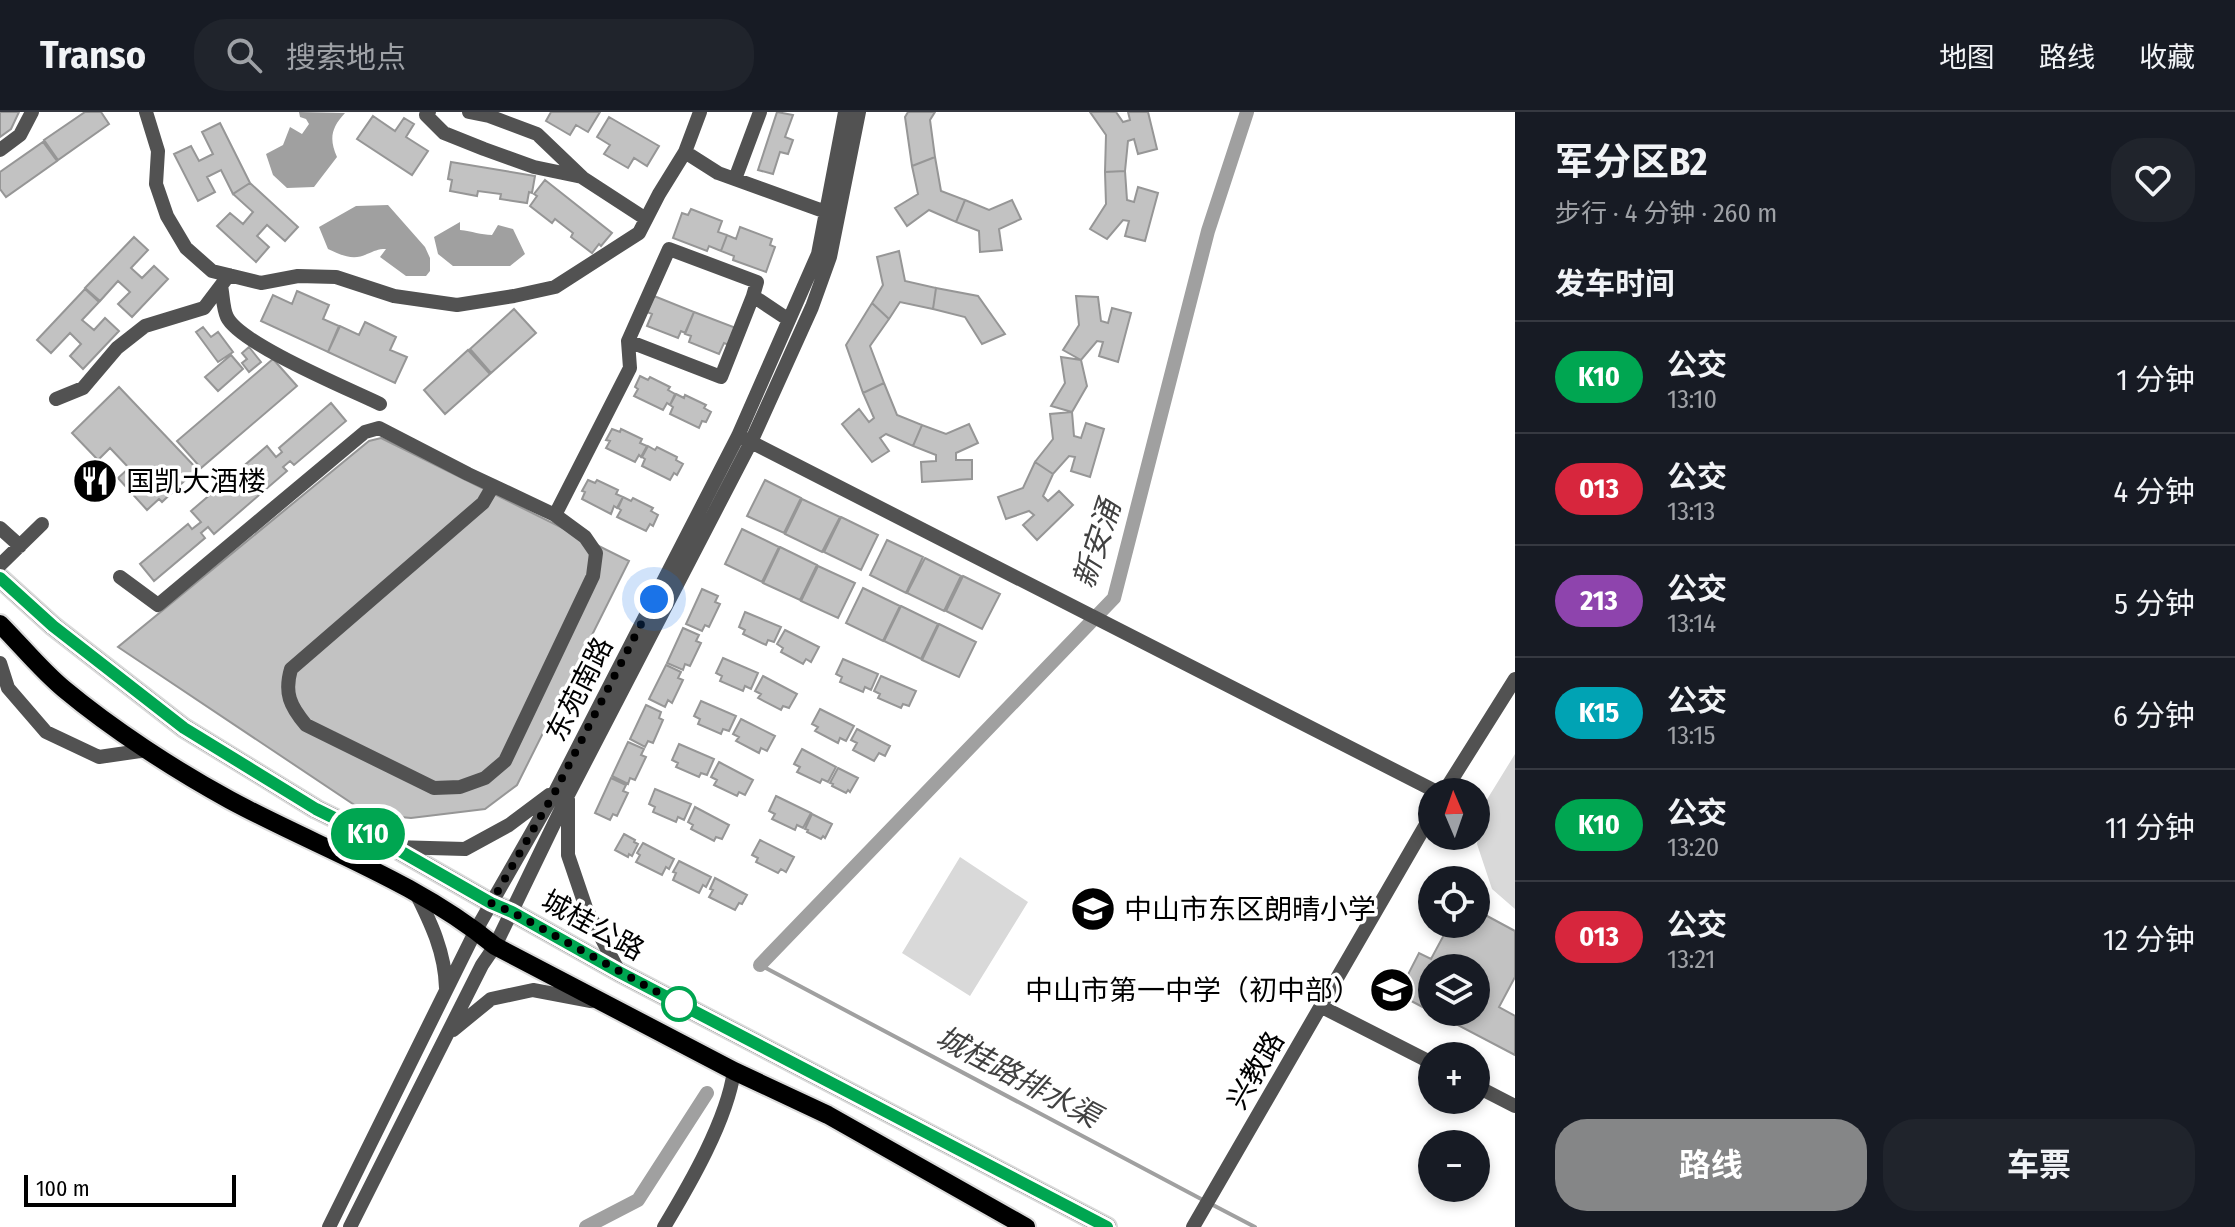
<!DOCTYPE html>
<html lang="zh">
<meta charset="utf-8">
<style>
:root{--surface:#171b24;--page:#20242c;--text:#f1f3f6;--muted:#9ea1a6;--line:#363941;--accent:#858687}
body{margin:0;font-family:"Fira Sans Condensed","Noto Sans SC",sans-serif;background:var(--page);color:var(--text);height:100vh;display:flex;flex-direction:column;font-size:30px;white-space:nowrap}
*{box-sizing:border-box;margin:0}
p{font-size:26px;color:var(--muted)}
.icon{flex:none;width:44px;height:44px;fill:none;stroke:currentColor;stroke-width:2;stroke-linecap:round;stroke-linejoin:round}
.map{position:relative;flex:1;overflow:hidden}
.side{display:flex;flex-direction:column;background:var(--surface);width:720px}
.side>*{flex:none}
.badge{padding:0 16px;border-radius:26px;font-size:28px;line-height:52px}
.needle{width:52px;rotate:358deg}
.controls{position:absolute;left:1418px;top:666px;display:grid;gap:16px}
.controls a{display:grid;place-items:center;width:72px;height:72px;border-radius:50%;background:var(--surface);box-shadow:0 4px 12px #0003;font-size:40px}
.scale{position:absolute;left:24px;bottom:20px;width:212px;box-sizing:border-box;padding-left:8px;border:4px solid #000;border-top:0;font-size:22px;line-height:28px;white-space:nowrap;color:#000;-webkit-text-stroke:6px #fff;paint-order:stroke}
.you{position:absolute;width:40px;height:40px;margin:-20px;border:6px solid #fff;border-radius:50%;background:#1a73e8;box-shadow:0 0 0 12px #1a73e833}
.map>.badge{position:absolute;translate:-50% -50%;box-shadow:0 0 0 4px #fff}
h2{padding:0 40px;font-size:30px;line-height:72px}
.round{display:grid;place-items:center;flex:none;width:84px;height:84px;border-radius:32px;background:var(--page)}
.headline{display:flex;align-items:center;justify-content:space-between;height:136px;padding:0 40px}
h1{font-size:38px;font-weight:700;line-height:60px}
.button{display:flex;gap:16px;margin-top:auto;padding:16px 40px}
.button a{flex:1;height:92px;border-radius:32px;background:var(--accent);color:#fff;font-size:32px;font-weight:700;line-height:92px;text-align:center}
.button a+a{background:var(--page);color:var(--text)}
ul{padding:0;list-style:none}
li{display:flex;align-items:center;gap:24px;height:112px;padding:0 40px;border-top:2px solid var(--line)}
li div{flex:1}
li b{display:block;font-size:30px}
li em{font-style:normal}
li .badge{min-width:88px;font-weight:700;text-align:center}
header{display:flex;align-items:center;gap:48px;box-sizing:border-box;height:112px;padding:0 40px;background:var(--surface);border-bottom:2px solid var(--line)}
header strong{font-size:38px}
nav{display:flex;gap:44px;margin-inline-start:auto;font-size:28px}
.search{width:560px;height:72px;background:var(--page);display:flex;align-items:center;gap:20px;box-sizing:border-box;padding:0 28px;border-radius:32px;color:var(--muted);font-size:30px}
main{display:flex;flex:1;min-height:0}
.map>svg:first-child{display:block}
.green{fill:#d9d9d9}
.water{fill:#a0a0a0}
.lines{fill:none;stroke-linecap:round;stroke-linejoin:round}
.stream{stroke:#a0a0a0;stroke-width:4}
.canal{stroke:#a0a0a0;stroke-width:14}
.building{fill:#c2c2c2;stroke:#969696;stroke-width:2}
.major-casing{stroke:#dbdbdb;stroke-width:22}
.minor{stroke:#525252;stroke-width:14}
.major{stroke:#000;stroke-width:18}
.line-casing{stroke:#fff;stroke-width:18}
.line{stroke:#00a651;stroke-width:12}
.walk{stroke:#000;stroke-width:8;stroke-dasharray:0 14.4}
.stop-dot{fill:#fff;stroke:#00a651;stroke-width:4}
.labels{text-anchor:middle;stroke-width:7;stroke-linejoin:round;paint-order:stroke}
.poi-label{font-size:28px;fill:#000;stroke:#fff;text-anchor:start}
.street-label{font-size:28px;fill:#000;stroke:#fff}
.water-label{font-size:30px;font-style:italic;fill:#414141;stroke:#fff}
</style>
<header>
<strong>Transo</strong>
<div class="search"><svg class="icon" aria-label="search" viewBox="0 0 24 24"><circle cx="10" cy="10" r="6"/><path d="M15 15l6 6"/></svg>搜索地点</div>
<nav><a>地图</a><a>路线</a><a>收藏</a></nav>
</header>
<main>
<div class="map">
<svg width="1515" height="1115" viewBox="0 0 1515 1115">
<rect width="100%" height="100%" fill="#fff"/>
<path class="green" d="M1515 642V797L1492 777 1477 732 1483 694Z
M960 745 1028 790 970 884 902 841Z"/>
<path class="water" d="M299 0 345 1C331 16 329 27 337 45L314 75 287 76 273 63 266 42 283 33 290 15 302 22 309 12 306 7 300 5Z
M388 93 425 135 430 146V159L426 164H406L380 145 386 137C377 137 375 139 367 142 353 149 341 143 328 137L319 115 356 94Z
M460 110V118C472 119 481 123 492 123L498 113 513 117 525 142 510 154H453L438 142 434 125Z"/>
<g class="lines">
<path class="stream" d="M760 853 1203 1088
M1211 1092 1255 1115"/>
<path class="canal" d="M760 853 1114 486 1208 119 1247 0
M586 1115 638 1088 707 981"/>
</g>
<path class="building" d="M0 0H19L11 17 0 25Z
M85 0H101L109 12 58 48 44 28Z
M551 0H600L588 20 576 13 570 23 546 9Z
M777 0 793 3 785 25 793 28 788 42 780 40 773 62 758 58Z
M908 0H935L930 8 935 45 912 54 905 5Z
M1090 0H1116L1123 10 1130 8 1128 0H1148L1157 37 1138 42 1134 27 1128 29 1125 59 1105 60 1106 23Z
M373 4 395 19 404 6 414 12 406 25 428 39 412 63 357 27Z
M609 5 659 34 647 54 634 46 628 56 604 42 610 33 597 25Z
M220 11 250 71 233 82 221 58 207 65 215 80 198 89 174 42 191 34 199 49 213 42 202 20Z
M43 30 57 49 6 85 0 77V60Z
M935 45 941 79 965 88 956 110 929 98 907 114 895 96 918 82 912 54Z
M451 50 535 64 532 81 529 80 527 91 500 87 501 82 478 79 477 84 450 79 452 68 448 67Z
M1125 59 1127 88 1134 90 1138 75 1158 81 1145 129 1125 124 1129 109 1123 108 1107 127 1090 117 1106 92 1105 60Z
M545 68 612 121 601 134 599 132 592 141 571 125 573 121 555 107 552 111 530 94 537 84 534 82Z
M250 71 298 115 285 129 267 113 257 124 269 135 256 150 217 114 230 101 243 112 253 100 233 82Z
M965 88 989 98 1012 88 1021 107 999 117 1002 138 980 140 979 119 956 110Z
M691 97 722 109 718 120 727 123 721 139 709 134 707 139 673 126 682 101 688 103Z
M740 115 772 127 770 133 775 135 766 160 733 148 734 144 721 139 727 123 736 127Z
M134 125 148 138 131 156 142 166 154 154 168 167 132 205 118 192 130 180 118 169 100 189 85 176Z
M899 139 905 169 936 176 933 197 900 190 889 207 872 191 883 173 877 145Z
M936 176 978 184 1005 222 982 232 965 205 933 197Z
M85 177 99 190 82 208 94 218 105 206 119 219 83 257 70 244 81 232 70 221 51 241 37 228Z
M297 179 329 193 323 207 339 214 328 240 261 209 273 183 292 192Z
M654 184 694 200 685 221 681 219 678 226 647 214 652 202 647 200Z
M1076 184 1098 185 1101 209 1108 211 1112 196 1131 201 1118 250 1099 244 1103 230 1097 229 1081 248 1063 238 1079 213Z
M872 191 889 207 870 234 884 271 863 281 846 233Z
M514 197 536 221 491 261 470 237Z
M694 200 736 216 729 233 724 231 719 242 689 230 691 224 685 222Z
M365 210 396 225 390 238 407 245 395 271 328 240 340 214 359 223Z
M203 215 211 225 218 220 233 240 218 250 196 220Z
M249 235 261 250 249 260 242 251 247 247 242 241Z
M468 238 490 262 445 302 424 278Z
M231 243 243 257 218 279 205 265Z
M1061 245 1081 248 1087 274 1072 300 1051 294 1065 271Z
M273 247 297 274 201 356 177 329Z
M640 264 648 268 650 265 670 275 668 278 675 282 670 293 667 291 663 298 634 284 638 277 635 275Z
M884 271 897 303 922 313 913 334 886 322 880 326 889 339 872 350 842 312 859 297 869 310 874 306 863 281Z
M119 275 197 357 162 390 159 387 147 398 118 366 129 356 110 336 98 348 72 321Z
M676 282 684 286 685 283 706 293 704 296 711 300 706 310 702 309 699 316 670 302 673 295 670 293Z
M331 291 346 309 294 353 290 349 283 355 287 359 214 422 208 415 201 421 205 426 154 469 140 452 188 412 192 417 201 410 191 399 267 334 276 345 282 340 279 336Z
M1072 300 1074 324 1081 326 1086 311 1104 317 1090 365 1071 359 1075 345 1069 344 1053 362 1035 350 1053 327 1050 302Z
M969 312 978 331 956 341V348H972V367L922 370 921 350 936 349V343L913 334 922 313 946 322Z
M612 317 620 320 621 317 642 327 640 331 647 334 641 345 639 343 635 350 606 336 610 329 606 328Z
M381 326 629 449 517 673 485 697 411 706 368 702 118 535 369 329Z
M648 334 655 338 657 335 677 345 676 348 683 352 677 363 674 361 670 368 642 354 645 347 642 345Z
M1035 350 1053 362 1043 384 1048 389 1059 379 1073 393 1037 428 1023 413 1034 403 1029 399 1006 407 998 385 1023 376Z
M588 368 595 371 597 368 618 378 616 382 623 385 617 396 614 394 611 402 582 387 585 380 582 379Z
M765 368 801 386 784 421 747 404Z
M623 385 631 389 633 386 653 396 651 399 658 403 653 414 650 412 646 419 617 405 621 398 618 396Z
M802 387 840 405 822 440 785 422Z
M841 405 878 423 861 458 824 440Z
M742 417 779 435 762 470 725 452Z
M887 428 923 445 906 481 870 463Z
M780 435 817 453 800 488 763 471Z
M925 446 961 464 944 499 907 481Z
M818 454 855 471 838 506 801 489Z
M963 464 1000 482 982 517 946 499Z
M863 476 900 494 883 529 846 511Z
M702 477 718 484 715 490 720 492 709 515 705 513 702 519 686 512Z
M901 494 938 512 921 547 884 529Z
M745 500 781 515 774 530 768 528 766 533 743 522 745 518 739 515Z
M939 512 976 530 959 565 922 548Z
M683 516 699 523 696 529 701 531 690 554 685 552 683 558 667 551Z
M785 518 819 535 811 550 806 547 803 552 781 540 783 536 777 532Z
M723 546 758 561 751 577 745 574 743 579 720 569 722 564 716 561Z
M843 547 878 562 871 578 865 575 863 580 840 570 842 565 836 562Z
M666 553 681 560 678 566 683 568 672 591 668 588 665 595 649 587Z
M763 564 797 582 789 596 783 594 781 598 758 586 761 582 755 579Z
M881 564 916 579 909 594 903 592 901 596 878 586 880 582 874 579Z
M701 589 736 604 729 619 723 617 721 622 698 612 700 607 694 604Z
M646 593 661 600 659 606 663 608 653 631 648 629 645 635 630 627Z
M820 597 854 614 846 629 840 626 838 631 815 619 818 615 812 612Z
M741 607 775 624 767 639 761 636 759 641 736 629 739 625 733 622Z
M857 617 890 634 885 644 879 641 874 649 853 638 857 631 851 628Z
M628 630 644 637 641 643 646 645 635 668 630 666 628 672 612 664Z
M679 632 714 647 707 663 701 661 699 665 676 655 678 651 672 648Z
M802 637 836 655 828 670 822 667 820 671 797 660 800 655 794 652Z
M719 650 753 668 745 683 739 680 737 684 714 673 717 668 711 665Z
M838 656 858 666 850 680 848 678 846 681 832 674 833 672 830 671Z
M611 666 626 673 623 679 628 681 617 704 613 702 610 708 595 701Z
M655 677 691 692 684 708 678 705 676 710 653 700 655 695 649 692Z
M776 684 811 701 803 716 797 713 795 718 772 707 775 702 769 699Z
M695 695 729 713 722 727 716 725 714 729 691 717 693 713 688 710Z
M812 702 832 712 825 726 823 724 821 727 807 720 808 718 805 717Z
M624 722 635 728 634 730 638 732 632 744 629 742 628 745 615 738Z
M760 728 794 745 786 760 781 757 778 761 756 750 758 746 752 743Z
M643 731 674 747 669 757 666 755 662 763 636 750 640 743 637 741Z
M679 749 711 765 706 775 703 773 699 781 673 768 676 761 673 760Z
M715 766 747 783 742 792 739 791 735 798 709 785 713 778 710 777Z
M1476 798 1515 819V865L1499 895 1515 904V943L1433 900H1476V856H1432V900L1398 882 1419 841 1431 847 1445 821 1431 813 1432 811 1476 812Z"/>
<g class="lines">
<g class="major-casing">
<path id="major" d="M0 466 53 514 184 616 316 697 393 735 491 791 512 800 619 860 1107 1115
M0 512C21 533 41 558 64 577 112 617 175 658 230 688 319 736 416 769 495 834L734 959 828 1003 1026 1115"/>
</g>
<path class="minor" d="M146 0 158 39 156 72 167 104 186 136 212 159 261 171 298 164 336 165 394 184 457 193 514 184 555 175 639 121 659 82 685 40 718 61 826 100
M429 0 426 3 444 21 484 37 534 55 582 65
M469 0 489 4 537 22 583 66 646 107
M0 38 20 23 32 0
M685 40 700 0
M735 67 760 0
M221 174C223 183 223 197 227 205 240 232 349 277 380 292
M628 229 721 265 753 184
M56 287 83 276 117 236 145 214 204 196 229 163
M743 326 1437 680
M493 374 483 391 291 557C284 581 290 594 306 613L434 676 460 675 485 666 505 649 593 464 596 441 585 425 555 403 630 256 628 229 669 137 757 170 753 184 789 208
M0 416 20 434
M0 453 42 412
M120 465 158 493 365 320 379 316 468 362 555 403
M0 551 8 576 46 620 99 645 147 638
M1444 680 1515 567
M568 687V743L586 796 619 860
M394 735 465 737 509 713 549 683
M415 779C431 811 445 840 446 876
M1322 895 1432 951
M453 918 491 887 533 878 591 889
M1476 974 1515 994
M329 1115 476 818 556 678 738 324 818 142 845 0
M350 1115 482 853 495 834 568 683 751 330 812 195 830 145 859 0
M664 1115C690 1072 727 1008 734 959
M1193 1115 1432 702"/>
<use href="#major" class="major"/>
</g>
<g class="lines">
<g class="line-casing">
<path id="line" d="M0 466 53 514 184 616 316 697 393 735 491 791 512 800 619 860 1107 1115"/>
</g>
<use href="#line" class="line"/>
<path class="walk" d="M654 487 556 678 491 791 512 800 679 892"/>
</g>
<defs>
<g id="restaurant-disc" transform="scale(2.3)"><circle r="9.5" fill="#000" stroke="#fff"/><path d="M-5-6h1v4h1v-4h1v4h1v-4h1v5L-1.5 .5V6h-2V.5L-5-1ZM5-6V6H3V1.5H1.5Q1.5-4 5-6Z" fill="#fff"/></g>
<g id="school-disc" transform="scale(2.3)"><circle r="9.5" fill="#000" stroke="#fff"/><path d="M0-5L7-2L0 1L-7-2ZM-4 1L0 2.5L4 1V4Q0 6-4 4Z" fill="#fff"/></g>
</defs>
<g fill-rule="evenodd">
<use href="#restaurant-disc" x="95" y="369"/>
<use href="#school-disc" x="1093" y="797"/>
<use href="#school-disc" x="1392" y="878"/>
</g>
<circle class="stop-dot" cx="679" cy="892" r="16"/>
<g class="labels">
<g class="poi-label">
<text x="126" y="379">国凯大酒楼</text>
<text x="1124" y="807">中山市东区朗晴小学</text>
<text x="1361" y="888" text-anchor="end">中山市第一中学（初中部）</text>
</g>
<g class="street-label">
<text transform="translate(579 577) rotate(-63)" y="10">东苑南路</text>
<text transform="translate(593 813) rotate(29)" y="10">城桂公路</text>
<text transform="translate(1255 958) rotate(-60)" y="10">兴教路</text>
</g>
<g class="water-label">
<text transform="translate(1097 432) rotate(-72)" y="10">新安涌</text>
<text transform="translate(1018 965) rotate(28)" y="10">城桂路排水渠</text>
</g>
</g>
</svg>
<div class="controls">
<a><svg class="needle" viewBox="-14 -14 28 28"><path d="M0-13l5 13h-10z" fill="#e53935"/><path d="M0 13l5-13h-10z" fill="#9ea1a6"/></svg></a>
<a><svg class="icon" aria-label="locate" viewBox="0 0 24 24"><circle cx="12" cy="12" r="6"/><path d="M12 2v4M12 18v4M2 12h4M18 12h4"/></svg></a>
<a><svg class="icon" aria-label="layers" viewBox="0 0 24 24"><path d="M12 4l9 5-9 5-9-5zM3 14l9 5 9-5"/></svg></a>
<a>+</a>
<a>−</a>
</div>
<div class="scale">100 m</div>
<div class="you" style="left:654px;top:487px"></div>
<b class="badge" style="left:368px;top:722px;background:#00a651;color:#fff">K10</b>
</div>
<section class="side">
<div class="headline"><div><h1>军分区B2</h1><p>步行 · 4 分钟 · 260 m</p></div><a class="round"><svg class="icon" aria-label="heart" viewBox="0 0 24 24"><path d="M12 20l-8-8c-3-5 5-10 8-4 3-6 11-1 8 4z"/></svg></a></div>
<h2>发车时间</h2>
<ul>
<li><span class="badge" style="background:#00a651;color:#fff">K10</span><div><b>公交</b><p>13:10</p></div><em>1 分钟</em></li>
<li><span class="badge" style="background:#d7263d;color:#fff">013</span><div><b>公交</b><p>13:13</p></div><em>4 分钟</em></li>
<li><span class="badge" style="background:#8e44ad;color:#fff">213</span><div><b>公交</b><p>13:14</p></div><em>5 分钟</em></li>
<li><span class="badge" style="background:#00a3b4;color:#fff">K15</span><div><b>公交</b><p>13:15</p></div><em>6 分钟</em></li>
<li><span class="badge" style="background:#00a651;color:#fff">K10</span><div><b>公交</b><p>13:20</p></div><em>11 分钟</em></li>
<li><span class="badge" style="background:#d7263d;color:#fff">013</span><div><b>公交</b><p>13:21</p></div><em>12 分钟</em></li>
</ul>
<div class="button"><a>路线</a><a>车票</a></div>
</section>
</main>
